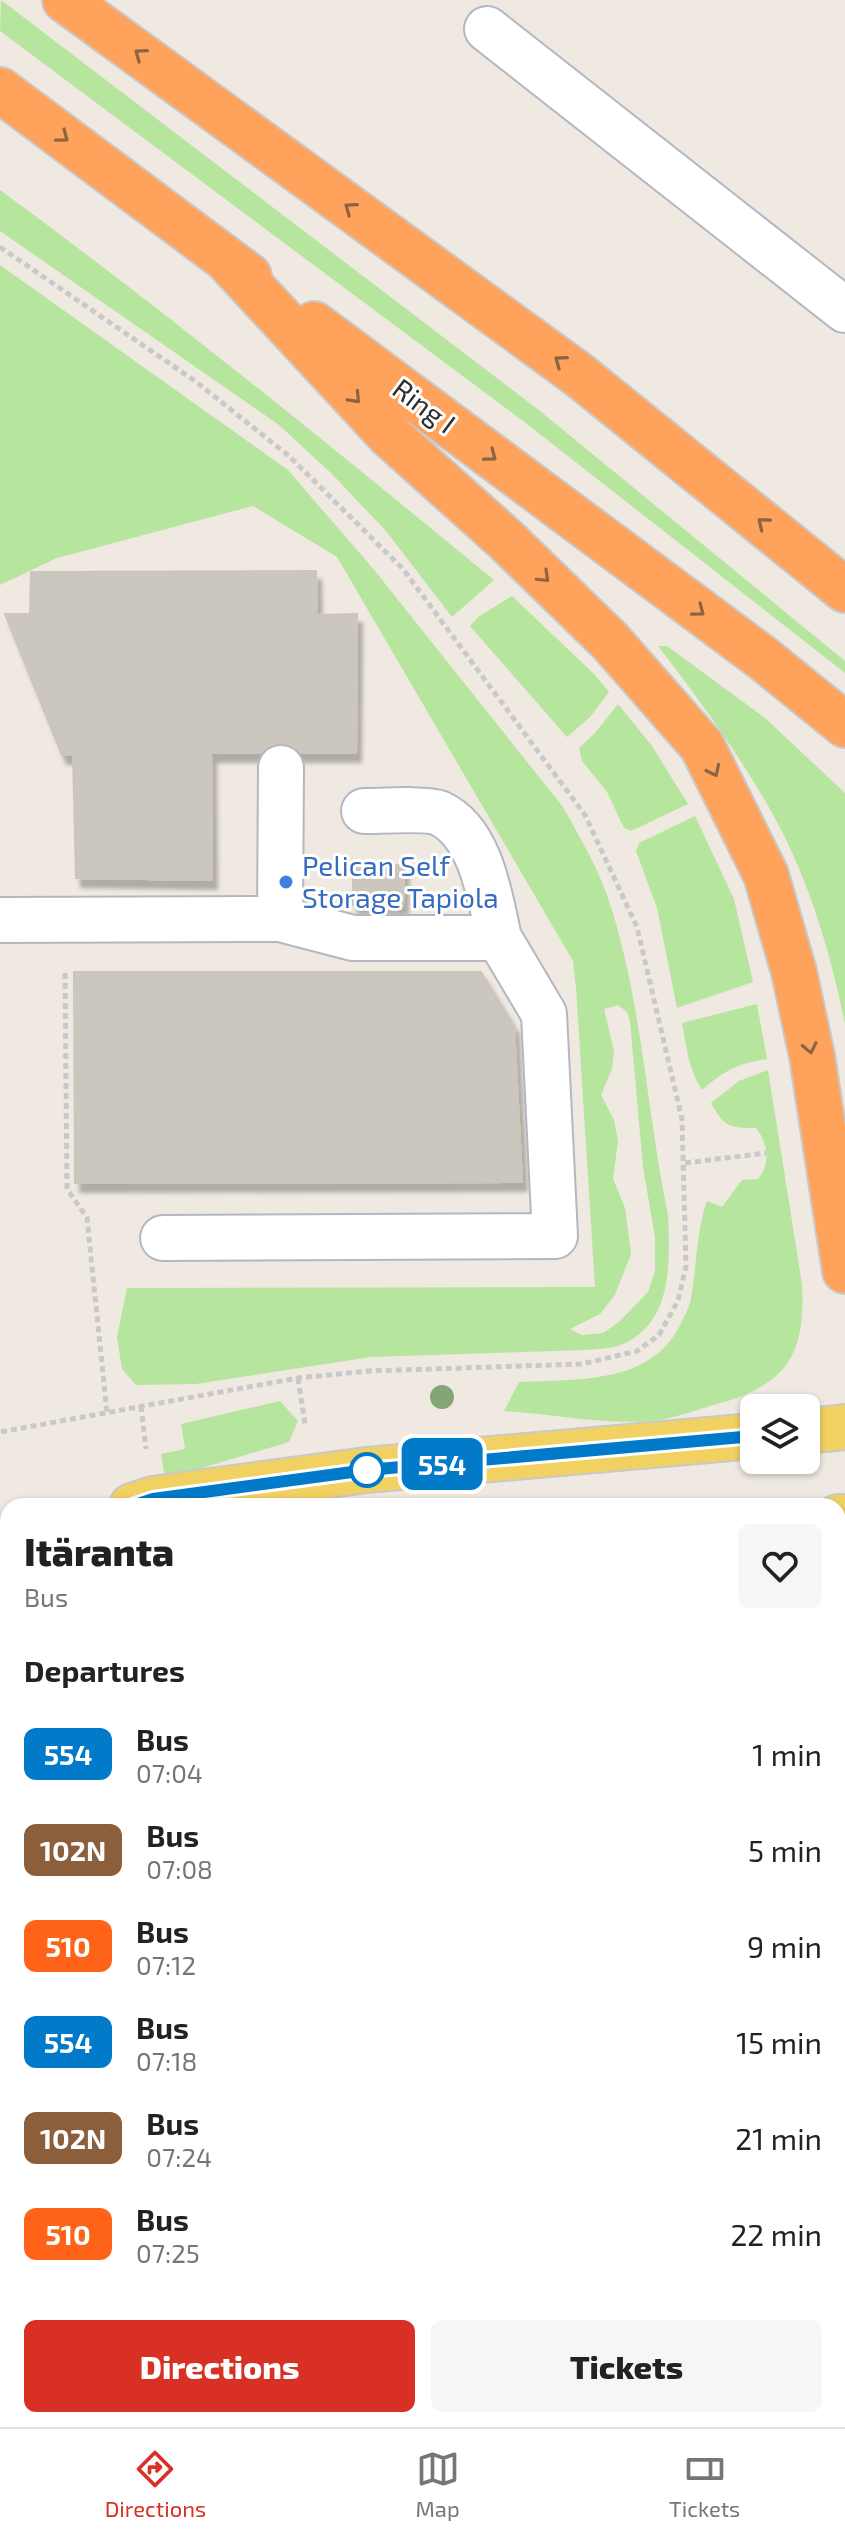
<!DOCTYPE html>
<meta charset="utf-8">
<style>
:root{--surface:#fff;--page:#f6f6f6;--text:#222;--muted:#767676;--line:#e0e0e0;--accent:#d93025}
body{margin:0;font-family:"Exo 2",sans-serif;background:var(--page);color:var(--text);height:100vh;display:flex;flex-direction:column;font-size:30px;white-space:nowrap}
*{box-sizing:border-box;margin:0}
p{font-size:26px;color:var(--muted)}
.icon{flex:none;width:44px;height:44px;fill:none;stroke:currentColor;stroke-width:2;stroke-linecap:round;stroke-linejoin:round}
.map{position:relative;flex:1;overflow:hidden}
.drawer{position:absolute;left:0px;top:1498px;width:846px;height:930px;display:flex;flex-direction:column;background:var(--surface);border-radius:24px 24px 0 0;box-shadow:0 2px 6px #0004}
.drawer>*{flex:none}
.badge{padding:0 16px;border-radius:12px;font-size:28px;line-height:52px}
.tools{position:absolute;left:740px;top:1394px;display:grid;gap:16px}
.tools a{display:grid;place-items:center;width:80px;height:80px;border-radius:12px;background:var(--surface);box-shadow:0 2px 6px #0004;font-size:40px}
.map>.badge{position:absolute;translate:-50% -50%;box-shadow:0 0 0 4px #fff}
h2{padding:0 24px;font-size:30px;line-height:72px}
.round{display:grid;place-items:center;flex:none;width:84px;height:84px;border-radius:12px;background:var(--page)}
.head{display:flex;align-items:center;justify-content:space-between;height:136px;padding:0 24px}
h1{font-size:38px;font-weight:800;line-height:60px}
.cta{display:flex;gap:16px;margin-top:auto;padding:16px 24px}
.cta a{flex:1;height:92px;border-radius:12px;background:var(--accent);color:#fff;font-size:32px;font-weight:800;line-height:92px;text-align:center}
.cta a+a{background:var(--page);color:var(--text)}
ul{padding:0;list-style:none}
li{display:flex;align-items:center;gap:24px;height:96px;padding:0 24px}
li div{flex:1}
li b{display:block;font-size:30px}
li em{font-style:normal}
li .badge{min-width:88px;font-weight:700;text-align:center}
.menu{display:flex;justify-content:space-around;align-items:center;height:112px;border-top:2px solid var(--line);background:var(--surface);font-size:22px;color:var(--muted)}
.menu a{display:grid;justify-items:center;gap:4px}
.menu .active{color:var(--accent)}
.map>svg:first-child{display:block}
.green{fill:#b6e59e;fill-rule:evenodd}
.building{fill:#cbc7bf;stroke:#cbc5ba;stroke-width:2;filter:url(#shadow)}
.lines{fill:none;stroke-linecap:round;stroke-linejoin:round}
.minor-casing{stroke:#b4b7c1;stroke-width:48}
.major-casing{stroke:#c9c9c9;stroke-width:48}
.highway-casing{stroke:#c9c9c9;stroke-width:48}
.path{stroke:#c9c9c9;stroke-width:5;stroke-dasharray:6 4;stroke-linecap:butt}
.minor{stroke:#fff;stroke-width:44}
.major{stroke:#f2d163;stroke-width:44}
.highway{stroke:#ffa35c;stroke-width:44}
.tree{fill:#84a574}
.oneway{stroke:#8c6343}
.line-casing{stroke:#fff;stroke-width:18}
.line{stroke:#007ac9;stroke-width:12}
.shop-dot{fill:#3f7fe0;stroke:#fff;stroke-width:3}
.stop-dot{fill:#fff;stroke:#007ac9;stroke-width:4}
.labels{text-anchor:middle;stroke-width:6;stroke-linejoin:round;paint-order:stroke}
.street-label{font-size:28px;fill:#2e2e2e;stroke:#fff}
.shop-label{font-size:28px;fill:#366cbe;stroke:#fff;text-anchor:start}
</style>
<div class="map">
<svg width="845" height="2427" viewBox="0 0 845 2427">
<defs>
<filter id="shadow"><feDropShadow dx="5" dy="9" stdDeviation="2" flood-color="#0004"/></filter>
</defs>
<rect width="100%" height="100%" fill="#efe9e1"/>
<path class="green" d="M1 0 540 411 845 661V673L527 424 0 31Z
M0 190C169 314 332 447 494 580L452 617 386 531 332 474 279 425 0 231Z
M0 265 288 470 375 571 563 807C579 836 596 864 607 895 642 997 646 1109 668 1215 670 1264 673 1326 618 1346 608 1349 596 1349 586 1350L371 1357 196 1384 136 1385 122 1369 117 1337 127 1288 595 1287 576 988 573 961 337 557 253 506 57 558 0 585ZM618 1005 627 1012 630 1021 643 1167 655 1237V1271L648 1292 619 1322 603 1333 582 1335 570 1329 600 1314 615 1295 631 1254 625 1208 613 1179 618 1141 614 1120 601 1095 612 1069 614 1051 604 1009Z
M512 596 594 674 609 692 590 717 567 737 470 626 478 617Z
M658 646H667L765 718 845 793V1024C830 949 806 870 767 804 735 749 697 696 658 646Z
M618 704 652 746 688 804 631 831 624 828 607 792 582 761 579 748 595 733Z
M695 816 734 899 753 982 677 1008 657 908 636 851 639 843Z
M757 1004 767 1059C737 1064 725 1070 702 1090 689 1071 686 1046 682 1023Z
M768 1070 802 1284C806 1356 786 1385 717 1404 696 1410 673 1419 651 1421 603 1425 552 1414 504 1411L519 1382C578 1379 654 1385 682 1321 686 1313 690 1306 691 1298 697 1265 696 1232 707 1201L722 1207 742 1180 758 1179C771 1164 768 1143 756 1128 730 1128 724 1127 711 1103L739 1081Z
M280 1401 298 1421 289 1442 165 1479 161 1454 185 1449 181 1424Z
M838 1584 845 1593V2126L838 2125Z
M838 2417 845 2423V2427H623L627 2420H838Z"/>
<path class="building" d="M316 571 317 615 357 614 356 753H211L212 880 76 878 73 755H62L5 614H30L31 572Z
M353 865H404L403 905H353Z
M74 972H481L514 1026 522 1182 75 1183Z
M0 1825 8 1828V1992L0 1989Z
M838 2174 845 2177V2280L838 2297Z
M0 2324H8V2420H227V2427H0Z"/>
<g class="lines">
<g class="minor-casing">
<path id="minor" d="M487 29 845 310
M364 811C380 811 426 808 439 813 481 832 490 897 499 938
M280 919 281 768
M0 920 280 919 353 938H499L544 1014 555 1236 163 1238
M0 2226 8 2225
M577 2420 606 2427"/>
</g>
<g class="major-casing">
<path id="major" d="M806 1431 845 1427
M132 1506 153 1499 367 1470 754 1436
M838 1517H845
M0 1549 8 1546"/>
</g>
<g class="highway-casing">
<path id="highway" d="M65 0 579 375 845 590
M0 90 249 276
M226 259 389 435 506 540 610 641 702 746 766 875 794 972 812 1056 845 1271
M314 324 764 659 845 725"/>
</g>
<path class="path" d="M0 247 195 381 289 456 403 569 585 815 637 927 682 1119 686 1266 678 1301 659 1335 637 1351 582 1364 369 1371 298 1378 0 1432
M65 973 67 1189 87 1218 107 1413
M685 1163 766 1153
M298 1378 305 1424
M141 1406 146 1449
M838 1652 845 1650
M0 1677 8 1673
M838 1696 845 1701
M0 1772H8
M0 2021 8 2020
M838 2061 845 2070
M326 2427 328 2420"/>
<use href="#minor" class="minor"/>
<use href="#major" class="major"/>
<use href="#highway" class="highway"/>
</g>
<circle class="tree" cx="442" cy="1397" r="12"/>
<defs><path id="oneway-chevron" d="M-2-3.5L2.5 0L-2 3.5" fill="none" stroke-width="1.6" stroke-linecap="round" stroke-linejoin="round" transform="scale(2)"/></defs>
<g class="oneway">
<use href="#oneway-chevron" transform="translate(140 54) rotate(-144)"/>
<use href="#oneway-chevron" transform="translate(63 137) rotate(37)"/>
<use href="#oneway-chevron" transform="translate(350 208) rotate(-144)"/>
<use href="#oneway-chevron" transform="translate(560 361) rotate(-144)"/>
<use href="#oneway-chevron" transform="translate(355 398) rotate(47)"/>
<use href="#oneway-chevron" transform="translate(491 456) rotate(37)"/>
<use href="#oneway-chevron" transform="translate(763 523) rotate(-141)"/>
<use href="#oneway-chevron" transform="translate(544 577) rotate(44)"/>
<use href="#oneway-chevron" transform="translate(699 611) rotate(37)"/>
<use href="#oneway-chevron" transform="translate(714 771) rotate(64)"/>
<use href="#oneway-chevron" transform="translate(810 1048) rotate(78)"/>
</g>
<g class="lines">
<g class="line-casing">
<path id="line" d="M132 1506 153 1499 367 1470 754 1436"/>
</g>
<use href="#line" class="line"/>
</g>
<circle class="shop-dot" cx="286" cy="882" r="8"/>
<circle class="stop-dot" cx="367" cy="1470" r="16"/>
<g class="labels">
<g class="street-label">
<text transform="translate(424 406) rotate(37)" y="10">Ring I</text>
</g>
<g class="shop-label">
<text x="302" y="876">Pelican Self<tspan x="302" dy="32">Storage Tapiola</tspan></text>
</g>
</g>
</svg>
<div class="tools">
<a><svg class="icon" aria-label="layers" viewBox="0 0 24 24"><path d="M12 4l9 5-9 5-9-5zM3 14l9 5 9-5"/></svg></a>
</div>
<b class="badge" style="left:442px;top:1464px;background:#007ac9;color:#fff">554</b>
<section class="drawer">
<div class="head"><div><h1>Itäranta</h1><p>Bus</p></div><a class="round"><svg class="icon" aria-label="heart" viewBox="0 0 24 24"><path d="M12 20l-8-8c-3-5 5-10 8-4 3-6 11-1 8 4z"/></svg></a></div>
<h2>Departures</h2>
<ul>
<li><span class="badge" style="background:#007ac9;color:#fff">554</span><div><b>Bus</b><p>07:04</p></div><em>1 min</em></li>
<li><span class="badge" style="background:#8b5e3c;color:#fff">102N</span><div><b>Bus</b><p>07:08</p></div><em>5 min</em></li>
<li><span class="badge" style="background:#ff6319;color:#fff">510</span><div><b>Bus</b><p>07:12</p></div><em>9 min</em></li>
<li><span class="badge" style="background:#007ac9;color:#fff">554</span><div><b>Bus</b><p>07:18</p></div><em>15 min</em></li>
<li><span class="badge" style="background:#8b5e3c;color:#fff">102N</span><div><b>Bus</b><p>07:24</p></div><em>21 min</em></li>
<li><span class="badge" style="background:#ff6319;color:#fff">510</span><div><b>Bus</b><p>07:25</p></div><em>22 min</em></li>
</ul>
<div class="cta"><a>Directions</a><a>Tickets</a></div>
</section>
</div>
<nav class="menu">
<a class="active"><svg class="icon" aria-label="directions" viewBox="0 0 24 24"><path d="M12 3l9 9-9 9-9-9zM9 14v-3h6M13 9l2 2-2 2"/></svg>Directions</a>
<a><svg class="icon" aria-label="map" viewBox="0 0 24 24"><path d="M3 6l6-2 6 2 6-2v14l-6 2-6-2-6 2zM9 4v14M15 6v14"/></svg>Map</a>
<a><svg class="icon" aria-label="tickets" viewBox="0 0 24 24"><path d="M3 7h18v10H3zM15 7v10"/></svg>Tickets</a>
</nav>
